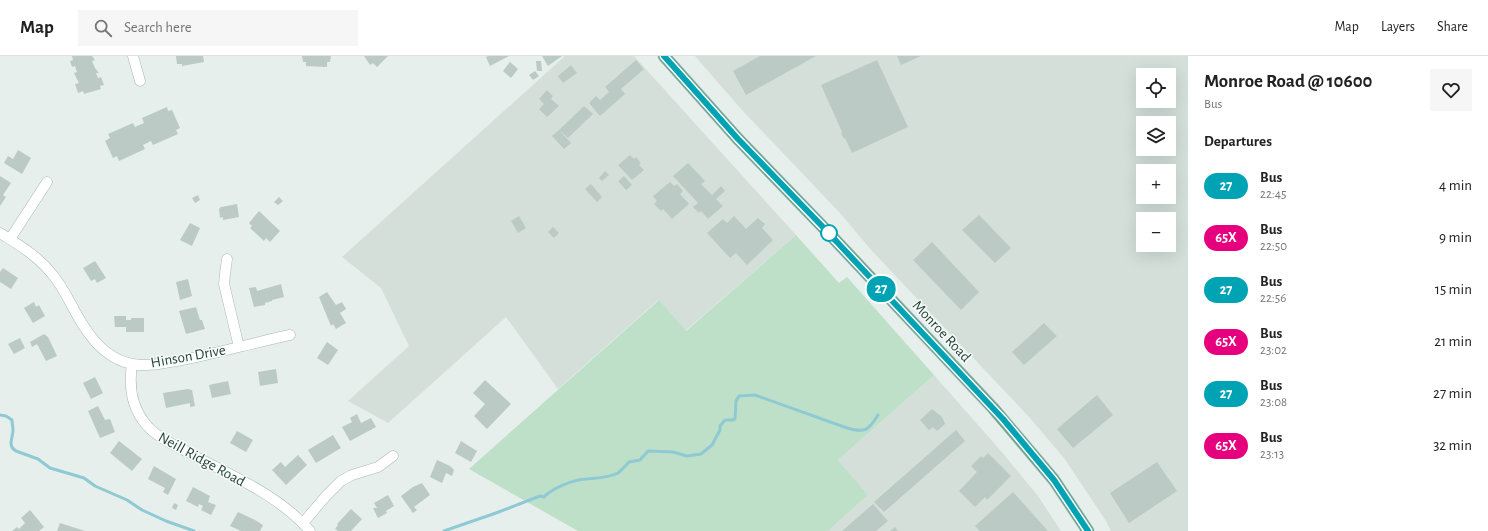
<!DOCTYPE html>
<meta charset="utf-8">
<style>
:root{--surface:#fff;--page:#f6f6f6;--text:#222;--muted:#767676;--line:#e0e0e0}
body{margin:0;font-family:"Alegreya Sans",sans-serif;background:var(--page);color:var(--text);height:100vh;display:flex;flex-direction:column;font-size:15px;white-space:nowrap}
*{box-sizing:border-box;margin:0}
p{font-size:13px;color:var(--muted)}
.icon{flex:none;width:22px;height:22px;fill:none;stroke:currentColor;stroke-width:2;stroke-linecap:round;stroke-linejoin:round}
.map{position:relative;flex:1;overflow:hidden}
.sheet{display:flex;flex-direction:column;background:var(--surface);width:300px}
.sheet>*{flex:none}
.badge{padding:0 8px;border-radius:13px;font-size:14px;line-height:26px}
.buttons{position:absolute;left:1136px;top:12px;display:grid;gap:8px}
.buttons a{display:grid;place-items:center;width:40px;height:40px;border-radius:0px;background:var(--surface);box-shadow:0 4px 16px #0002;font-size:20px}
.map>.badge{position:absolute;translate:-50% -50%;box-shadow:0 0 0 2px #fff}
h2{padding:0 16px;font-size:15px;line-height:36px}
.round{display:grid;place-items:center;flex:none;width:42px;height:42px;border-radius:0px;background:var(--page)}
.summary{display:flex;align-items:center;justify-content:space-between;height:68px;padding:0 16px}
h1{font-size:19px;font-weight:700;line-height:30px}
ul{padding:0;list-style:none}
li{display:flex;align-items:center;gap:12px;height:52px;padding:0 16px}
li div{flex:1}
li b{display:block;font-size:15px}
li em{font-style:normal}
li .badge{min-width:44px;font-weight:700;text-align:center}
header{display:flex;align-items:center;gap:24px;box-sizing:border-box;height:56px;padding:0 20px;background:var(--surface);border-bottom:1px solid var(--line)}
header strong{font-size:19px}
nav{display:flex;gap:22px;margin-inline-start:auto;font-size:14px}
.search{width:280px;height:36px;background:var(--page);display:flex;align-items:center;gap:10px;box-sizing:border-box;padding:0 14px;border-radius:0px;color:var(--muted);font-size:15px}
main{display:flex;flex:1;min-height:0}
.map>svg:first-child{display:block}
.built{fill:#d4dfda;fill-rule:evenodd}
.green{fill:#bfe0c8}
.lines{fill:none;stroke-linecap:round;stroke-linejoin:round}
.stream{stroke:#8ec9d4;stroke-width:3}
.building{fill:#bbcac4}
.minor-casing{stroke:#a8b8b2;stroke-width:11}
.major-casing{stroke:#c2cac8;stroke-width:13}
.minor{stroke:#fff;stroke-width:10}
.major{stroke:#6aa596;stroke-width:12}
.line-casing{stroke:#fff;stroke-width:9}
.line{stroke:#00a3b4;stroke-width:6}
.stop-dot{fill:#fff;stroke:#00a3b4;stroke-width:2}
.labels{text-anchor:middle;stroke-width:3;stroke-linejoin:round;paint-order:stroke}
.street-label{font-size:15px;fill:#24423a;stroke:#f7fbf9}
</style>
<header>
<strong>Map</strong>
<div class="search"><svg class="icon" aria-label="search" viewBox="0 0 24 24"><circle cx="10" cy="10" r="6"/><path d="M15 15l6 6"/></svg>Search here</div>
<nav><a>Map</a><a>Layers</a><a>Share</a></nav>
</header>
<main>
<div class="map">
<svg width="1188" height="475" viewBox="0 0 1188 475">
<rect width="100%" height="100%" fill="#e6efeb"/>
<path class="built" d="M565 0H634L796 179 685 275 658 244 558 333 506 261 388 367 348 345 409 290 381 232 342 201Z
M695 0H1188V475H1111L1106 465 1064 402 1030 362 873 196 839 156 741 53ZM1143 19H1169V45H1143ZM1143 67H1169V93H1143ZM1143 115H1169V141H1143ZM1143 163H1169V189H1143Z
M934 319 1000 394 1038 440 1061 475H828L868 439 838 404Z"/>
<path class="green" d="M796 179 839 227 847 221 934 319 838 404 868 439 828 475H578L469 413 659 244 686 275Z"/>
<g class="lines">
<path class="stream" d="M0 359 6 360 12 364C12 368 13 371 13 374 13 382 7 390 16 395L38 403 50 412 84 422 95 430 127 444 142 454 166 465 194 475
M444 475 496 457 540 440 544 441C552 432 575 423 587 423 597 422 608 422 618 417 622 414 625 410 629 406L640 404 648 395 673 396 687 400 701 398 712 389 720 374V370L725 364H732L735 363 736 345 739 340 755 339 847 372C865 377 868 375 878 359"/>
</g>
<path class="building" d="M72 0H92L95 4 92 5 95 12 99 17H96L98 22 101 21 104 29 100 30 101 33 84 38 83 35 78 37 75 28 79 27 74 17 77 16 75 10 72 11 70 5 73 4Z
M176 0H203L204 6 182 10V8H177Z
M302 0H331L330 6H327V11L306 10V6H303Z
M364 0H388L377 11 373 7 370 9Z
M488 0H509L490 10 486 1Z
M542 0H562L548 10Z
M760 0H816L746 39 733 15Z
M897 0H921L901 9Z
M636 4 644 13 621 33 625 38 600 60 589 47 596 40 600 44 609 36 605 31Z
M877 4 908 71 852 97 845 82 844 83 841 77 842 76 821 29Z
M536 5H541L542 15H537Z
M510 6 518 13 511 22 503 15Z
M571 9 577 17 563 27 558 20Z
M535 15 539 20 533 24 529 19Z
M547 34 553 40 551 43 559 50 547 61 539 53 544 48 539 43Z
M584 50 593 58 568 82 559 74Z
M167 51 168 55 172 54 180 72 176 74 178 78 153 89 151 85 143 89 145 93 119 105 117 100 113 102 105 85 110 82 108 78 133 67 135 71 144 67 142 62Z
M559 74 571 87 564 93 552 80Z
M18 94 31 102 22 118 4 107 8 100 13 103Z
M630 99 634 103 636 101 641 107 639 109 644 114 632 124 618 109Z
M688 107 705 125 701 128 712 139 721 130 725 135 716 143 723 150 708 163 701 155 699 157 693 151 698 147 673 120Z
M605 115 609 119 602 125 599 122Z
M0 120 11 127 3 139 6 141 0 150Z
M624 120 632 129 626 134 618 125Z
M670 126 674 130 677 128 683 135 680 138 689 148 672 163 663 153 661 155 654 148 657 145 653 140Z
M591 128 602 141 597 146 585 133Z
M198 139 200 144 195 147 192 142Z
M279 141 283 145 278 149 274 146Z
M237 148 239 161 223 164V161L220 162 219 153 221 151Z
M259 155 280 175 270 186 266 182 264 185 250 172 252 170 249 167Z
M979 159 1011 192 995 207 962 174Z
M519 160 526 172 518 177 511 165Z
M734 160 746 173 758 162 765 168 762 172 773 184 747 209 736 197 730 202 707 177 723 163 727 167Z
M190 167 200 172 192 190 180 184Z
M553 171 559 177 554 182 548 176Z
M932 186 979 236 961 254 913 204Z
M95 205 106 222 97 227 95 223 91 225 83 212Z
M3 212 18 222 11 233 0 226V216Z
M188 223 192 240 180 244 176 226Z
M281 228 284 241 272 244V245L265 247V249L254 251 249 232 256 231 257 235Z
M327 236 336 249 342 246 346 253 340 257 346 267 336 273 333 268 331 270 319 241Z
M34 246 36 251 39 249 45 260 33 267 24 252Z
M196 251 200 264H202L205 273 186 278 179 255Z
M114 260H126V264H131V262H144V276H126V271H115Z
M1044 267 1057 280 1024 309 1012 296Z
M44 278 48 281 57 300 46 305 37 288 32 291 30 286Z
M20 282 25 292 14 298 8 288Z
M327 286 338 294 328 309 317 302Z
M276 313 278 327 260 330 258 316Z
M95 321 103 337 91 343 83 327Z
M485 324 511 348 487 373 474 360 485 348 473 337Z
M228 325 231 338 212 342 209 329Z
M188 333 192 334 195 350 190 351V347L166 352 163 337Z
M1097 339 1113 359 1073 392 1057 373Z
M98 350 105 364 110 363 115 376 100 382 88 355Z
M932 353 942 361 945 368 937 375 933 371 929 374 920 364Z
M357 358 361 367 371 362 376 371 350 385 342 371 352 366 350 362Z
M956 374 965 385 884 456 874 446Z
M237 375 253 384 246 396 230 387Z
M333 379 341 392 316 407 308 394Z
M119 385 142 403 132 415 110 397Z
M461 385 477 395 471 406 455 397Z
M988 397 1011 420 987 444 985 441 975 451 959 435 977 416 971 410 981 400 983 402Z
M298 399 307 409 286 429 272 414 281 406 285 411Z
M437 404 450 410 454 414 452 420 446 417 442 427 430 421Z
M1157 406 1177 435 1129 467 1110 437Z
M154 410 176 423 168 439 163 436 165 432 148 423Z
M422 427 430 439 414 451 417 454 413 457 401 440 413 431Z
M193 431 210 440 208 446 216 449 211 459 201 454 203 450 199 448 198 451 186 445Z
M1013 436 1048 475H980L975 470Z
M388 439 394 450 386 455 387 457 378 462 373 452H377L374 447Z
M174 447 178 449 176 454 172 452Z
M873 448 888 465 876 475H842Z
M351 453 362 463 351 475H338L335 473 338 469 337 468Z
M30 454 44 471 39 475H12L17 471 19 473 25 467 21 462Z
M238 456 255 464 263 469 260 475H241L230 470Z
M60 467 85 475H57Z
M895 471 898 475H890Z"/>
<g class="lines">
<g class="minor-casing">
<path id="minor" d="M133 0 140 25
M0 177C19 189 38 200 52 218 66 234 73 255 85 272 96 289 112 304 132 308 147 311 163 307 177 305 215 298 252 287 290 279
M10 183 47 126
M227 203 225 218 224 228 239 291
M132 308C129 328 131 349 144 366 155 381 175 389 191 398 232 420 279 439 310 475
M303 467 326 440 341 425 352 419 378 411 393 400"/>
</g>
<g class="major-casing">
<path id="major" d="M664 0 738 83 822 170 993 352 1054 424 1088 475"/>
</g>
<use href="#minor" class="minor"/>
<use href="#major" class="major"/>
</g>
<g class="lines">
<g class="line-casing">
<path id="line" d="M664 0 738 83 822 170 1003 363 1054 424 1088 475"/>
</g>
<use href="#line" class="line"/>
</g>
<circle class="stop-dot" cx="829" cy="177" r="8"/>
<g class="labels">
<g class="street-label">
<text transform="translate(942 275) rotate(47)" y="5">Monroe Road</text>
<text transform="translate(188 300) rotate(-10)" y="5">Hinson Drive</text>
<text transform="translate(202 403) rotate(29)" y="5">Neill Ridge Road</text>
</g>
</g>
</svg>
<div class="buttons">
<a><svg class="icon" aria-label="locate" viewBox="0 0 24 24"><circle cx="12" cy="12" r="6"/><path d="M12 2v4M12 18v4M2 12h4M18 12h4"/></svg></a>
<a><svg class="icon" aria-label="layers" viewBox="0 0 24 24"><path d="M12 4l9 5-9 5-9-5zM3 14l9 5 9-5"/></svg></a>
<a>+</a>
<a>−</a>
</div>
<b class="badge" style="left:881px;top:233px;background:#00a3b4;color:#fff">27</b>
</div>
<section class="sheet">
<div class="summary"><div><h1>Monroe Road @ 10600</h1><p>Bus</p></div><a class="round"><svg class="icon" aria-label="heart" viewBox="0 0 24 24"><path d="M12 20l-8-8c-3-5 5-10 8-4 3-6 11-1 8 4z"/></svg></a></div>
<h2>Departures</h2>
<ul>
<li><span class="badge" style="background:#00a3b4;color:#fff">27</span><div><b>Bus</b><p>22:45</p></div><em>4 min</em></li>
<li><span class="badge" style="background:#e6007e;color:#fff">65X</span><div><b>Bus</b><p>22:50</p></div><em>9 min</em></li>
<li><span class="badge" style="background:#00a3b4;color:#fff">27</span><div><b>Bus</b><p>22:56</p></div><em>15 min</em></li>
<li><span class="badge" style="background:#e6007e;color:#fff">65X</span><div><b>Bus</b><p>23:02</p></div><em>21 min</em></li>
<li><span class="badge" style="background:#00a3b4;color:#fff">27</span><div><b>Bus</b><p>23:08</p></div><em>27 min</em></li>
<li><span class="badge" style="background:#e6007e;color:#fff">65X</span><div><b>Bus</b><p>23:13</p></div><em>32 min</em></li>
</ul>
</section>
</main>
